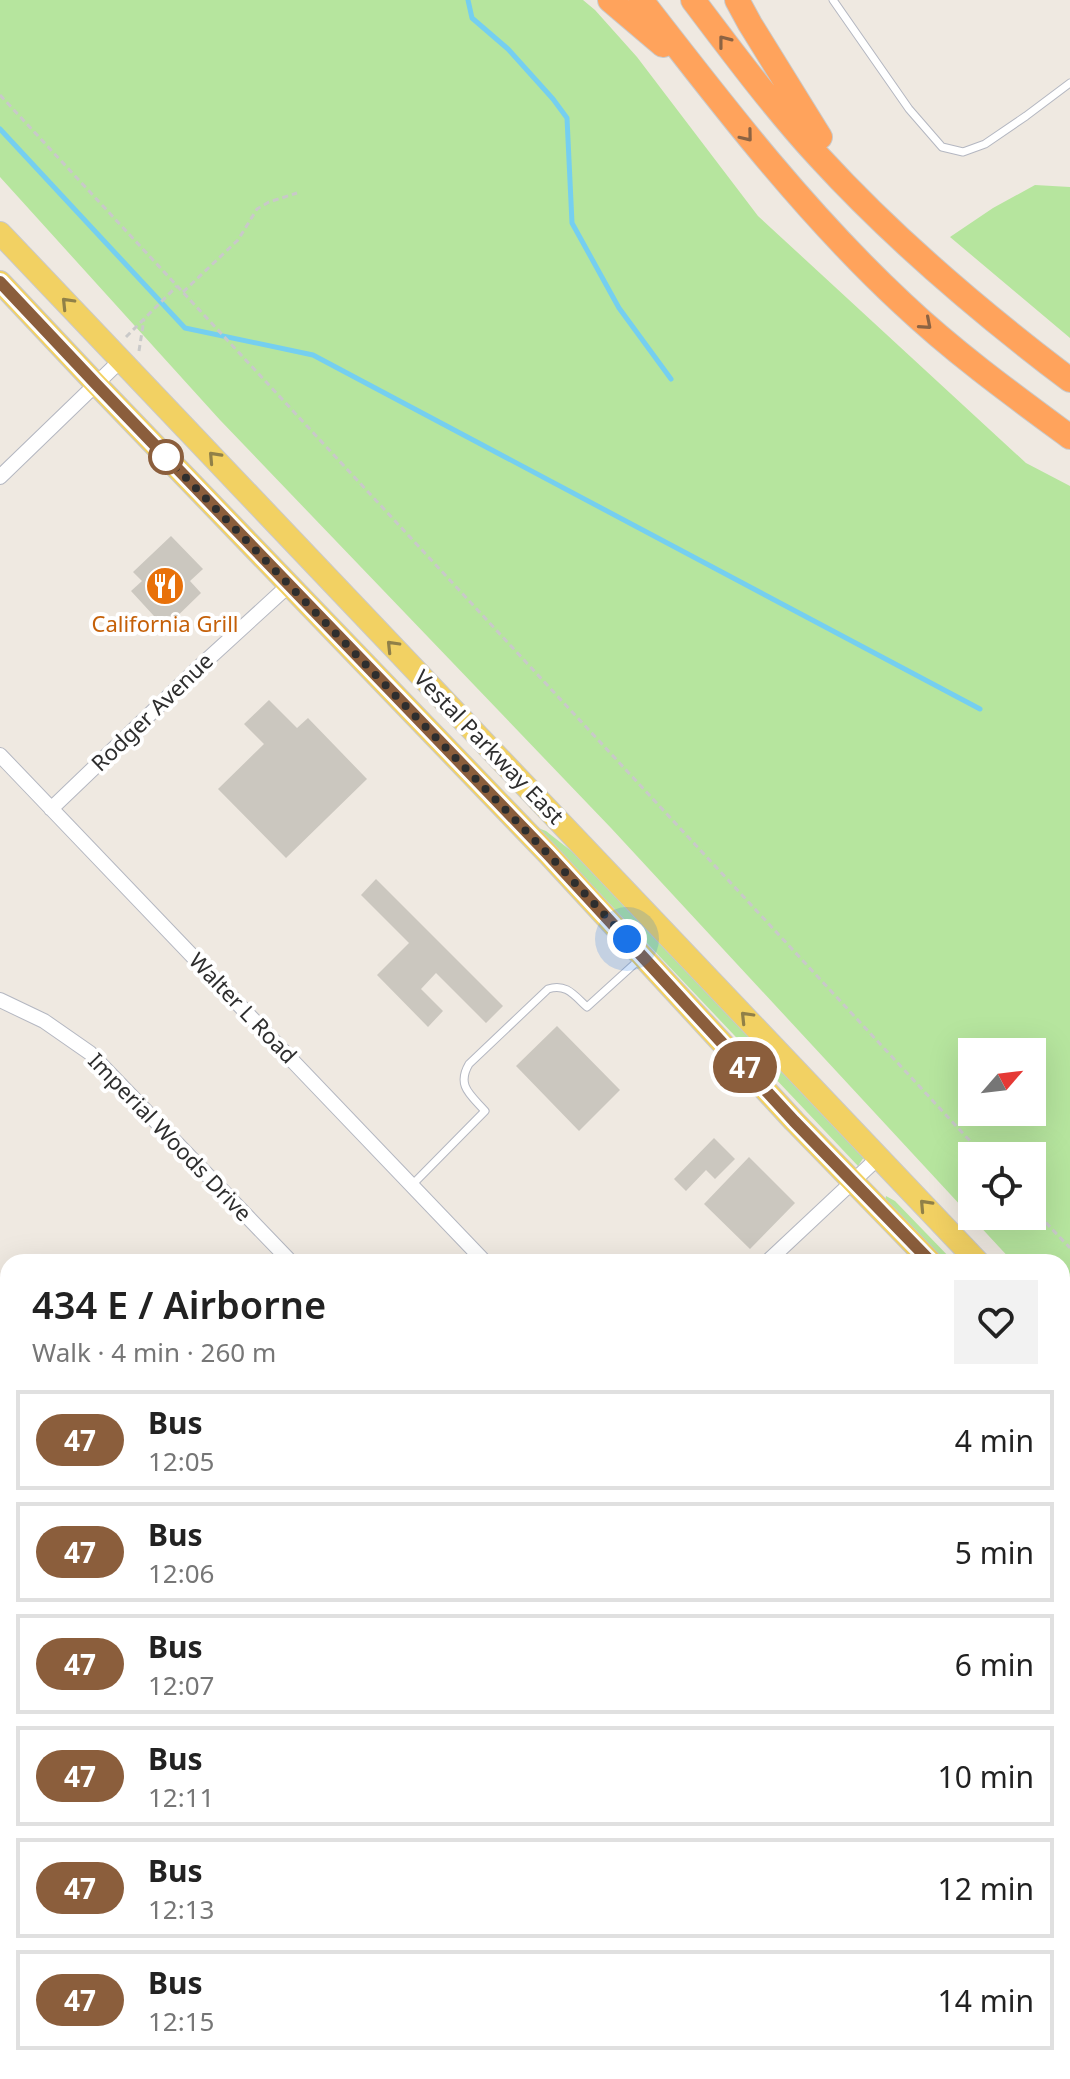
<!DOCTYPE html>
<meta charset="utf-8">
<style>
:root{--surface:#fff;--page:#f2f2f2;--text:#222;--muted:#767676;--line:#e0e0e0}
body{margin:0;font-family:"Noto Sans",sans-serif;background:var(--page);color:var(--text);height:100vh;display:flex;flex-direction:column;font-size:30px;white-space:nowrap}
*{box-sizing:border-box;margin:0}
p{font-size:26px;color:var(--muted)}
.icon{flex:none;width:44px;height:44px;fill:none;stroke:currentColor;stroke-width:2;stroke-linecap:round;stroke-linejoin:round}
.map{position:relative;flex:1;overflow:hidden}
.details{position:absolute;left:0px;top:1254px;width:1070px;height:826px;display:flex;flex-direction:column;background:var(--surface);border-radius:24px 24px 0 0;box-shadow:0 8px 32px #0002}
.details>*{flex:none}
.badge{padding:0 16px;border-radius:26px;font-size:28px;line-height:52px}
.needle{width:52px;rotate:62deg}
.fabs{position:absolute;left:958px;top:1038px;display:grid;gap:16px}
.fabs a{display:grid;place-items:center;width:88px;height:88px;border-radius:0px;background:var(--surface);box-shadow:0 8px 32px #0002;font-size:40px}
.you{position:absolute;width:40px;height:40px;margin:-20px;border:6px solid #fff;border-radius:50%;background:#1a73e8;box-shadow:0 0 0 12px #1a73e833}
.map>.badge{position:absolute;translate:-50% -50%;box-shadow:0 0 0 4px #fff}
.round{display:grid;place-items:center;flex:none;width:84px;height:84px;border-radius:0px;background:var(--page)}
.head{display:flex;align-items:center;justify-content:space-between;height:136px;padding:0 32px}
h1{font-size:38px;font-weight:600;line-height:60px}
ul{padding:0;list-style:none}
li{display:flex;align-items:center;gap:24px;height:100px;margin:0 16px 12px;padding:0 16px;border:4px solid var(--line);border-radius:0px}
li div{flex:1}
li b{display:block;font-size:30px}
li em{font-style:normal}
li .badge{min-width:88px;font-weight:700;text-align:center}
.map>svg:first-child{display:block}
.green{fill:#b6e59e;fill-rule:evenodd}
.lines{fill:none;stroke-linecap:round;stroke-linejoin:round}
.stream{stroke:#75cff0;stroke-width:5}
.building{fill:#cbc7bf}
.lane-casing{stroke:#b4b7c1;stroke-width:9}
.street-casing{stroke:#b4b7c1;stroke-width:16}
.primary-casing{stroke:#c9c9c9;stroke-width:24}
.highway-casing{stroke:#c9c9c9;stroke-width:26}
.path{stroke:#c9c9c9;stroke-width:3;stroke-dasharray:6 4;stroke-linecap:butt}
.lane{stroke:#fff;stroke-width:7}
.street{stroke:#fff;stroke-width:14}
.primary{stroke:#f2d163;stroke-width:22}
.highway{stroke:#ffa35c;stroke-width:24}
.oneway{stroke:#8c6343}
.oneway2{stroke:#908048}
.line-casing{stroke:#fff;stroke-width:18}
.line{stroke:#8b5e3c;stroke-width:12}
.walk{stroke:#2e2e2e;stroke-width:8;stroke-dasharray:0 14.4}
.stop-dot{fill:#fff;stroke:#8b5e3c;stroke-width:4}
.labels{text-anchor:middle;stroke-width:8;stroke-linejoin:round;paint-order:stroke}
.food-label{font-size:22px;fill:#c56008;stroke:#fff}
.street-label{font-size:22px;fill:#2e2e2e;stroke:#fff}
</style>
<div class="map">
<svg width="1070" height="2079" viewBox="0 0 1070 2079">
<rect width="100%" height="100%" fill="#efe9e1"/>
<path class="green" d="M0 0H583L595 10 637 57 758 216 1026 463 1070 486V1322L1062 1314V1262H1013L611 828 220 420 0 177ZM972 1052H1032V1112H972ZM972 1156H1032V1216H972Z
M1035 185 1070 187V338L950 237 993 208Z
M538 828 546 831 589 865 864 1157 858 1166Z
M886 1196 895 1201 954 1262H944L885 1201Z
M0 1462 8 1465V2072H1062V1667L1070 1669V2079H0Z"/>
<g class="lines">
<path class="stream" d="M468 0 472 18 508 49 553 99 567 118 572 223 619 308 671 379
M0 129 185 328 313 355 980 709"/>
</g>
<path class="building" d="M171 536 203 569 190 581 201 593 165 628 131 591 142 581 133 572Z
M269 700 297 728 308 718 367 779 286 858 218 789 264 744 244 724Z
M376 879 503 1006 486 1023 436 973 421 989 443 1011 428 1027 377 975 409 943 361 895Z
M557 1026 620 1090 579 1131 516 1066Z
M714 1138 735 1159 715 1179 706 1170 686 1191 674 1179Z
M749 1157 795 1203 750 1249 704 1204Z
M1070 1518V1600L1062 1591V1526Z"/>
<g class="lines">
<g class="lane-casing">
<path id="lane" d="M833 0 909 109 942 147 963 152 985 144 1026 116 1070 83
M412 1185 485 1111C471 1095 456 1086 469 1064L548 989C566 983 574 995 587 1007L641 958
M1062 1489 1070 1481
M1062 1600 1070 1608"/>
</g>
<g class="street-casing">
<path id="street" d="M0 477 121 360
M0 755 485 1262
M51 809 196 670 289 585
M0 1000 44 1021 90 1053 291 1262
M767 1262 879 1157
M0 1324 8 1330"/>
</g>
<g class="primary-casing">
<path id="primary" d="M0 233 978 1262
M0 282 96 384 548 854 794 1121 931 1262
M1062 1351 1070 1359
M1062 1398 1070 1406"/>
</g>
<g class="highway-casing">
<path id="highway" d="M610 0 663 45
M641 0C723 106 805 213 903 304 955 353 1013 395 1070 437
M693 0C733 53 774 108 819 157 895 240 980 312 1070 380
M737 0 750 24 820 137"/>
</g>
<path class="path" d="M0 95 984 1156
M183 292 238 240 257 209 269 202 297 193
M126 337 177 286
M139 351 144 319
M1032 1208 1070 1248"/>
<use href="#lane" class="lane"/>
<use href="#street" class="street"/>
<use href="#primary" class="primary"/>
<use href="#highway" class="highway"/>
</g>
<defs><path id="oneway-chevron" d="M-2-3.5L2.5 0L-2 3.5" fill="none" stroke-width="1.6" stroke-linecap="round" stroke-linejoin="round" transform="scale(2)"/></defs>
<g class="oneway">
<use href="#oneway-chevron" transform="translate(724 41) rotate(-128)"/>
<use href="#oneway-chevron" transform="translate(747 136) rotate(51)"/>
<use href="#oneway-chevron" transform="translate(926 324) rotate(41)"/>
</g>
<g class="oneway2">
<use href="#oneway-chevron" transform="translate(67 303) rotate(-134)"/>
<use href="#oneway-chevron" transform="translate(214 457) rotate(-133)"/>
<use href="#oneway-chevron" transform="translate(392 646) rotate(-134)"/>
<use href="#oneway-chevron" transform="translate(746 1017) rotate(-134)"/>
<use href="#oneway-chevron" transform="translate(925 1205) rotate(-133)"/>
</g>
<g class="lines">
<g class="line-casing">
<path id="line" d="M0 282 96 384 548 854 794 1121 931 1262"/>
</g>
<use href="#line" class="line"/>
<path class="walk" d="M166 457 548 854 627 939"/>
</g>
<defs>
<g id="restaurant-disc" transform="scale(2)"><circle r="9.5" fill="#e8710a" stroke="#fff"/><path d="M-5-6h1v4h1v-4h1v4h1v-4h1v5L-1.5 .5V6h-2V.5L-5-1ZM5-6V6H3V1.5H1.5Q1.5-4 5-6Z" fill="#fff"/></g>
</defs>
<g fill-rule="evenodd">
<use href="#restaurant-disc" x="165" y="586"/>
</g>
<circle class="stop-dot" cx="166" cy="457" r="16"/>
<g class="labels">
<g class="food-label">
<text x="165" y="632">California Grill</text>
</g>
<g class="street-label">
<text transform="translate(152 712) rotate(-44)" y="8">Rodger Avenue</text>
<text transform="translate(489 747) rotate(46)" y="8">Vestal Parkway East</text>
<text transform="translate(243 1008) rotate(46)" y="8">Walter L Road</text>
<text transform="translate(170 1137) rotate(46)" y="8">Imperial Woods Drive</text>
</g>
</g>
</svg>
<div class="fabs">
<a><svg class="needle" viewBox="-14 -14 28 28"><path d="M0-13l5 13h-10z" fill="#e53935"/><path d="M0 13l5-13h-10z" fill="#767676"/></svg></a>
<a><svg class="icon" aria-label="locate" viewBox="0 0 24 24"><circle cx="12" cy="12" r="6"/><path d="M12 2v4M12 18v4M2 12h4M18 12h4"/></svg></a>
</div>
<div class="you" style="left:627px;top:939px"></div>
<b class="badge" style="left:745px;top:1067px;background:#8b5e3c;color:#fff">47</b>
<section class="details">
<div class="head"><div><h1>434 E / Airborne</h1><p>Walk · 4 min · 260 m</p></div><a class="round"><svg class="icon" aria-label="heart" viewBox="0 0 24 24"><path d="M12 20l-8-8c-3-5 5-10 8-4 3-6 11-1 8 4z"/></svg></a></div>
<ul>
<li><span class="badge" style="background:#8b5e3c;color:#fff">47</span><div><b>Bus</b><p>12:05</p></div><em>4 min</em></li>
<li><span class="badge" style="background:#8b5e3c;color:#fff">47</span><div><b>Bus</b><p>12:06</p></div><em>5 min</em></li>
<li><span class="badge" style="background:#8b5e3c;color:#fff">47</span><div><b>Bus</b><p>12:07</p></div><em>6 min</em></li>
<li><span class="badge" style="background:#8b5e3c;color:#fff">47</span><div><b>Bus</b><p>12:11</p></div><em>10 min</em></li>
<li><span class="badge" style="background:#8b5e3c;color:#fff">47</span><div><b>Bus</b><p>12:13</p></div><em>12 min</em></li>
<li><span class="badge" style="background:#8b5e3c;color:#fff">47</span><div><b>Bus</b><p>12:15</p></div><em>14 min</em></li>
</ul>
</section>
</div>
